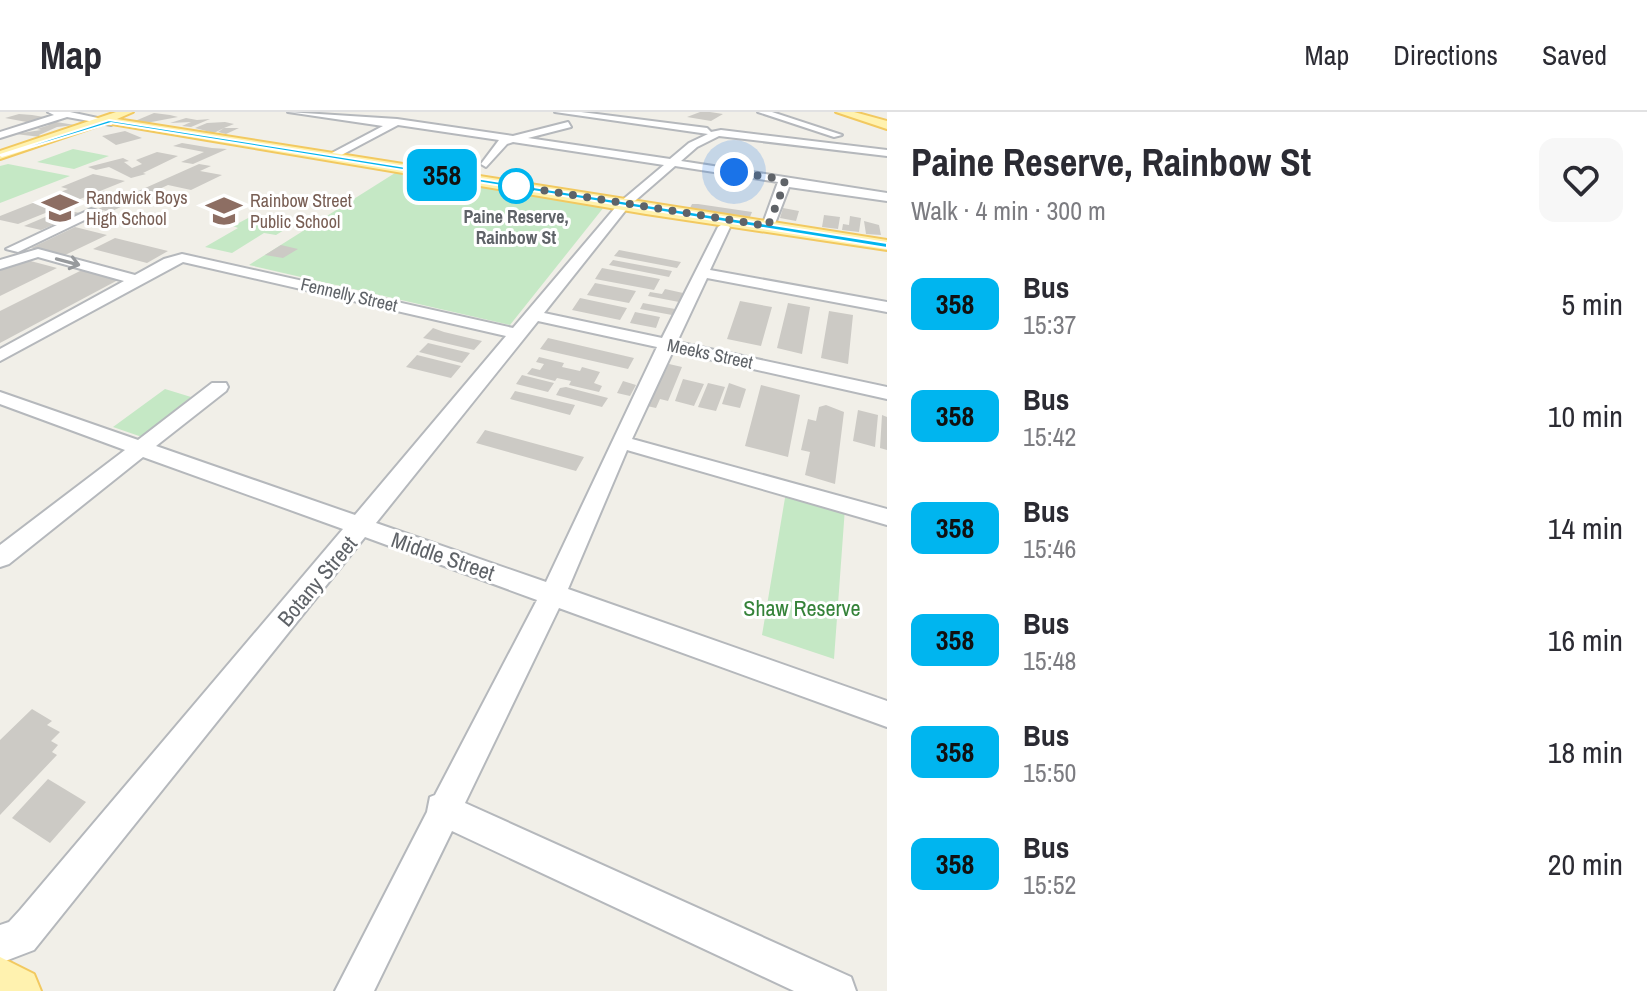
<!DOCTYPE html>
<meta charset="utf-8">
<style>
:root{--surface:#fff;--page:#f7f7f7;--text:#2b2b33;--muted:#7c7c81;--line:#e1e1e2}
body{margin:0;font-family:"Archivo Narrow",sans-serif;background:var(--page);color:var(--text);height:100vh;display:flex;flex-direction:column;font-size:30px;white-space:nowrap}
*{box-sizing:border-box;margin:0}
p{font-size:26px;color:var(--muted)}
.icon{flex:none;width:44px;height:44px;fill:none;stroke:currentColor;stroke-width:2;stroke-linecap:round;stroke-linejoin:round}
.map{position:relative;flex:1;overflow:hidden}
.details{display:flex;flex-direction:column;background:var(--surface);width:760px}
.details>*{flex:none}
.badge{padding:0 16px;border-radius:12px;font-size:28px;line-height:52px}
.you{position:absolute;width:40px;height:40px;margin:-20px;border:6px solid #fff;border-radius:50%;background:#1a73e8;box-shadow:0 0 0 12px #1a73e833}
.map>.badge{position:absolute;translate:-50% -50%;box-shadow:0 0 0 4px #fff}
.round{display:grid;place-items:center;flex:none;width:84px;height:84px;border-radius:16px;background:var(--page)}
.head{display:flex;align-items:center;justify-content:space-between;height:136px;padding:0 24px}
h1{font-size:38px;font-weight:800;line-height:60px}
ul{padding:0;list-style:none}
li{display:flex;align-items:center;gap:24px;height:112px;padding:0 24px}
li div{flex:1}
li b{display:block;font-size:30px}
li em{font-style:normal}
li .badge{min-width:88px;font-weight:700;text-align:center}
header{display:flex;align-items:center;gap:48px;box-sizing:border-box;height:112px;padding:0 40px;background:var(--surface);border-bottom:2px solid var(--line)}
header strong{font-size:38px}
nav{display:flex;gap:44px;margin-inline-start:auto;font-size:28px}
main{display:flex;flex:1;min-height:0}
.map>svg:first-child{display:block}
.green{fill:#c5e8c5}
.building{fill:#cccac5}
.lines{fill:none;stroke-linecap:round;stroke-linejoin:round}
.minor-casing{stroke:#b5b8bc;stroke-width:4}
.major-casing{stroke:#f2c960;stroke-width:4}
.minor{fill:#fff;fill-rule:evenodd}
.major{fill:#fff2af;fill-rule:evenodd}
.oneway{stroke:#979a9d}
.line{fill:#00b5ef;stroke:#fff;stroke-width:2}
.walk{stroke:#5f6368;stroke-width:8;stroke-dasharray:0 14.4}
.stop-dot{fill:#fff;stroke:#00b5ef;stroke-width:4}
.labels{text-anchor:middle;stroke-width:6;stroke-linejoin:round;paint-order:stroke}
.far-education-label{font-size:18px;fill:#785e54;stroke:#fff;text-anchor:start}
.far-stop-label{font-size:18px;font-weight:bold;fill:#5f6368;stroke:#fff}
.far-street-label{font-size:18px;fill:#5f6368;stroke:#fff}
.street-label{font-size:22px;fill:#5f6368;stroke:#fff}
.park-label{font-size:22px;fill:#348238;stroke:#fff}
</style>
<header>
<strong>Map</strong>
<nav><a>Map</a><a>Directions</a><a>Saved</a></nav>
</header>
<main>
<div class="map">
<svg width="887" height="879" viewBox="0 0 887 879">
<rect width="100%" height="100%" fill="#f1efe8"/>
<path class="green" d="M73 37 109 44 74 57 37 50Z
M8 52 70 64 0 91V54Z
M395 61 604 95 510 213 249 153Z
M252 104 294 112 276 123 264 121 232 141 205 135 238 116 233 114Z
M165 277 191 285 142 325 113 315Z
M786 380 845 396 834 547 762 523Z"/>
<path class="building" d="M700 0H710L723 2 711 9 687 5Z
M154 1 170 3 178 5 146 11 135 9Z
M19 2 32 3 50 6 32 11 5 6Z
M186 6 197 8 210 7 191 15 182 14 191 10 170 11Z
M50 9 75 13 57 15 39 23 41 25 15 22 41 18 37 17 49 13 41 12Z
M225 10 234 12 224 16H239L226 22 218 20 224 16 214 21 195 16 207 11Z
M125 19 142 26 116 33 102 24Z
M182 31 212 36 227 37 193 52 181 50 204 40 173 34Z
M157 40 178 44 143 61 146 62 131 66 109 55 96 58 88 55 123 46 129 49 124 50 132 56 142 52 136 48Z
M199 52 211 54 200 59 222 63 191 78 168 73 110 100 98 97Z
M93 62 125 69 18 112 0 108V104L68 77 61 75Z
M104 79 121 83 101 92 89 86Z
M692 92H698L752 100 750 105 690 96Z
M783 96 799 99 796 109 780 106Z
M62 98 81 101 41 118 24 114Z
M824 103 840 105 838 117 822 115Z
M850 104 861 106 859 120 842 118 843 112 849 113Z
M864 109 879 113 881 123 866 122Z
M75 115 107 123 63 144 31 136Z
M115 126 168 139 147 151 93 137Z
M281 133 298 137 283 146 265 143Z
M619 138 681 150 677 156 614 144Z
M23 147 57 156 0 184V157Z
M613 148 672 159 669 165 609 153Z
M602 156 660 167 654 178 595 167Z
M82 158 118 168 0 231V199Z
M595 171 636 179 629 191 587 183Z
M665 177 683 181 679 190 648 184 650 180 662 182Z
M580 186 627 196 620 208 572 198Z
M740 189 772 195 761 234 727 227Z
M643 191 675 197 672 203 640 197Z
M788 191 810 195 802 242 777 236Z
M829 199 853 203 848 252 821 246Z
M635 200 660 205 656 216 630 211Z
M433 216 444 220 482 229 474 238 423 226Z
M548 226 634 246 628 257 540 237Z
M428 231 470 241 462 251 419 240Z
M417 243 461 254 451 266 406 255Z
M539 245 564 251 562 255 580 259 582 255 600 260 594 271 602 274 599 280 569 273 571 269 557 266 555 269 527 262 532 256 540 258 544 252 536 250Z
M669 252 682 255 668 289 660 287 656 296 647 294Z
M522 263 554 271 548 280 516 272Z
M683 267 704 272 694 294 675 289Z
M623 269 636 273 630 284 617 281Z
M708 271 725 275 716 299 698 295Z
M729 271 746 277 740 296 722 292Z
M761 273 800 283 788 345 745 334Z
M566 275 608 286 602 295 556 283 560 276Z
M515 279 575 293 570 303 510 287Z
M826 293 844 300 835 372 805 363 810 340 801 338 808 307 816 309 819 295Z
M858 298 878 303 875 335 853 329Z
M882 303 887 305V338L880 336Z
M485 318 584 345 576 359 476 331Z
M32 597 52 609 47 613 60 620 51 629 58 633 52 640 57 643 0 703V628Z
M48 667 86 690 50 731 12 706Z"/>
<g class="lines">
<g class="minor-casing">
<path id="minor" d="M48 0H70L116 10 111 13 67 5 0 26V20L54 3Z
M288 0 397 7 513 24 568 10 571 15 528 26 670 47 689 31 708 22 555 0H581L707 16 711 20 721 18 887 38V44L719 24 697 35 681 49 887 81V89L789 75 774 114 768 118 762 114 778 70 675 54 629 94 544 201 662 226 718 115 724 111 730 115 710 158 887 190V200L707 166 677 230 887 275V287L673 239 632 327 887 397V413L627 338 568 477 887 589V615L559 496 465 691 851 865 856 879H794L452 719 374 879H335L427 700 430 685 435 683 537 488 365 425 34 838 0 851V813L9 810 20 798 343 417 143 345 9 452 0 455V433L125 338 0 292V280L138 328 212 271H226L228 275 226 279 156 334 355 403 506 224 183 150 0 249V237L124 169 38 145 0 157V148L38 137 135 163 164 147 182 142 513 216 620 90 664 53 513 30 507 32 486 55 481 52 499 28 398 13 332 48 327 45 328 43 383 14ZM538 209 657 235 546 470 376 411Z
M758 0H772L842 23 834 25Z
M91 97 101 100 18 140 6 137Z"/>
</g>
<g class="major-casing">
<path id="major" d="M116 0H133L117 7 887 128V138L646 102 106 11 0 47V39Z
M836 0H854L887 9V17Z
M0 845 34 862 41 879H0Z"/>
</g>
<use href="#minor" class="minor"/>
<use href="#major" class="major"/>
</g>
<defs><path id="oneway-shaft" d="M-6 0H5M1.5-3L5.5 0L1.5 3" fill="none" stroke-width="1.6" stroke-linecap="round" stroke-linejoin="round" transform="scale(2)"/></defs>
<use class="oneway" href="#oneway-shaft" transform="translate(68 150) rotate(15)"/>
<path class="line" d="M109 8 887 131V136L111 11 2 44 0 43Z"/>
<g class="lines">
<path class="walk" d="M516 74 768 114 785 71 782 67 734 60"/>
</g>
<defs>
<g id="school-bare" transform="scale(2.76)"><path d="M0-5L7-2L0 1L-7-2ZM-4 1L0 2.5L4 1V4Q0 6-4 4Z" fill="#8d6e63" stroke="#fff" stroke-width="2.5" paint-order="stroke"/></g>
</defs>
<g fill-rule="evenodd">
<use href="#school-bare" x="60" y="96"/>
<use href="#school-bare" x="224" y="99"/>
</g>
<circle class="stop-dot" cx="516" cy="74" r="16"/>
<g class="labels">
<g class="far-education-label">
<text x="86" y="92">Randwick Boys<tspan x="86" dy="21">High School</tspan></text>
<text x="250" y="95">Rainbow Street<tspan x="250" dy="21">Public School</tspan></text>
</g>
<g class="far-stop-label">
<text x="516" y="111">Paine Reserve,<tspan x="516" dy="21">Rainbow St</tspan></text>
</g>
<g class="far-street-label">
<text transform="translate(349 183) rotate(13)" y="6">Fennelly Street</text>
<text transform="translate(710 242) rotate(12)" y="6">Meeks Street</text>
</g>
<g class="street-label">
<text transform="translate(443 444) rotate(19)" y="8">Middle Street</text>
<text transform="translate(317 469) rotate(-50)" y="8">Botany Street</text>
</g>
<g class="park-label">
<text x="802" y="504">Shaw Reserve</text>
</g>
</g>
</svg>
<div class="you" style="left:734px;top:60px"></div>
<b class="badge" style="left:442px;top:63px;background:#00b5ef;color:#111">358</b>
</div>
<section class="details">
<div class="head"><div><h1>Paine Reserve, Rainbow St</h1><p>Walk · 4 min · 300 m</p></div><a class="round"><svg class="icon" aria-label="heart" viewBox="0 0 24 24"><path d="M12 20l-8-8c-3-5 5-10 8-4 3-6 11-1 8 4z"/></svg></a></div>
<ul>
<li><span class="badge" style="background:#00b5ef;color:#111">358</span><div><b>Bus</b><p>15:37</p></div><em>5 min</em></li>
<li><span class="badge" style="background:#00b5ef;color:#111">358</span><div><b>Bus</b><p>15:42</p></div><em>10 min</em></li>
<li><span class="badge" style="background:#00b5ef;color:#111">358</span><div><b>Bus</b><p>15:46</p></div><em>14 min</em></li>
<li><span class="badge" style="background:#00b5ef;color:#111">358</span><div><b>Bus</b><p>15:48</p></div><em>16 min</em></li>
<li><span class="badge" style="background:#00b5ef;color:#111">358</span><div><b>Bus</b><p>15:50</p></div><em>18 min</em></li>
<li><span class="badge" style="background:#00b5ef;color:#111">358</span><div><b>Bus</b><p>15:52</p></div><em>20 min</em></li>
</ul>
</section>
</main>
